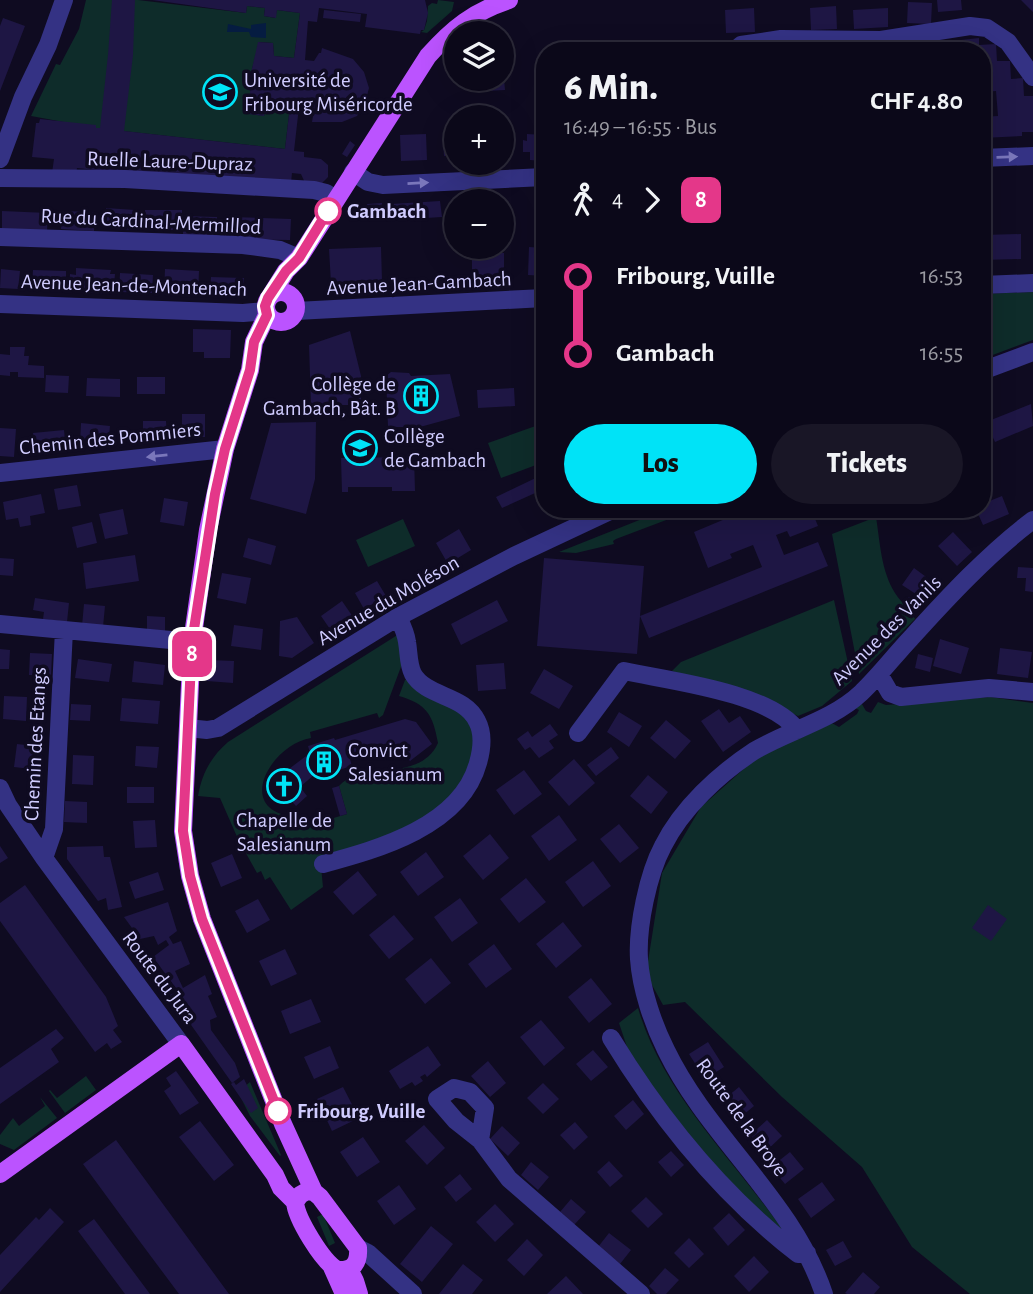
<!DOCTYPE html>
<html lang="de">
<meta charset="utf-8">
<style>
:root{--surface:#0b0819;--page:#191626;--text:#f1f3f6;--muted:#9a9aa2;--line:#2b2938;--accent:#00e3f7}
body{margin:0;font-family:"Alegreya Sans",sans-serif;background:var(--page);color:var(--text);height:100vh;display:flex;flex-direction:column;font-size:26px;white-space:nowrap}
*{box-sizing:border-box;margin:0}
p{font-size:23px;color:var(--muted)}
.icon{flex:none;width:38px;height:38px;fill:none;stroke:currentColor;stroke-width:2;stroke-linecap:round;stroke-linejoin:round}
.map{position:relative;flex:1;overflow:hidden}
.panel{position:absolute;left:536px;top:42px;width:455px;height:476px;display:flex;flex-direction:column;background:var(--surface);border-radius:28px;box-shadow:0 7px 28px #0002,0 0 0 2px var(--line)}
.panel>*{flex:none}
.badge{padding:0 14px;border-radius:10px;font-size:24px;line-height:46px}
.fabs{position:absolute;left:444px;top:21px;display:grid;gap:14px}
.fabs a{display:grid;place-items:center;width:70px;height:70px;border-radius:50%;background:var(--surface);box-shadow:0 7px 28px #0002,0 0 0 2px var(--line);font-size:35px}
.map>.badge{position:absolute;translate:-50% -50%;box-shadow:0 0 0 4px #fff}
.legs{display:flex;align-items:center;gap:10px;height:77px;padding:0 28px;font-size:23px}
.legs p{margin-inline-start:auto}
.head{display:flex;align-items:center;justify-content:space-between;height:119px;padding:0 28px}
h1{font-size:38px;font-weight:800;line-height:52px}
.button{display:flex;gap:14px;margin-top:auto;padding:14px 28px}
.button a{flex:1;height:80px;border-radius:42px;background:var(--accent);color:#111;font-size:28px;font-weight:800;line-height:80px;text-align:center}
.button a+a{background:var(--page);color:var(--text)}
ul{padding:0 28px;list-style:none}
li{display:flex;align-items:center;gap:24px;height:77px;font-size:26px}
li i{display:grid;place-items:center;width:10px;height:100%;margin:0 9px;background:currentColor}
li i::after{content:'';width:18px;height:18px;margin:-9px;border:5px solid;border-radius:50%;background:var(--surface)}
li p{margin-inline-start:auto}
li:first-child i{background:linear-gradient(#0000 50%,currentColor 0)}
li:last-child i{background:linear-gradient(currentColor 50%,#0000 0)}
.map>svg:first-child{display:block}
.green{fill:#0e2c2a}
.water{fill:#051c41}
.building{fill:#1e1644}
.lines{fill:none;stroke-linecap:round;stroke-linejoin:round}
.minor{stroke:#343284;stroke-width:18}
.major{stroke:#bb53ff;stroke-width:18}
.oneway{fill:#7a77bb}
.line-1-casing{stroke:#fff;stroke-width:16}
.line-1{stroke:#e43789;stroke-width:10}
.stop-1-dot{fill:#fff;stroke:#e43789;stroke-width:3.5}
.labels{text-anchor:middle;stroke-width:7;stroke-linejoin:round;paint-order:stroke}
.poi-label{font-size:21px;fill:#d0ccff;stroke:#0f0b21;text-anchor:start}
.street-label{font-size:21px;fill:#d0ccff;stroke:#0f0b21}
.stop-label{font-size:21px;font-weight:bold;fill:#d0ccff;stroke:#0f0b21;text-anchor:start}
</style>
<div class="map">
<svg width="1033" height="1294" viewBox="0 0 1033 1294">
<rect width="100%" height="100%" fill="#0f0b21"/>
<path class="green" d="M86 0H138L246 13 247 6 265 8 264 16 275 18 277 10 300 13 294 58 274 56 273 43 259 42 251 73 250 114 264 116 267 104 290 106 285 149 96 128 31 116 56 64 60 65 79 29Z
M438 0 454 2 452 11 427 33 421 32 424 30 427 21 428 6 432 3 437 4Z
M1033 292V340L982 359V294Z
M544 423V462L501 478 488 443Z
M667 509H718L694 520 690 511 616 539 613 541 614 544 576 553 559 552Z
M876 517C880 542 881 571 895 593 901 603 910 608 915 619L859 674 832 534Z
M403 519 415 546 368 567 356 540Z
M834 600 852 681 822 706 798 716 758 698 672 671 681 662Z
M399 634 402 664 383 715 379 718 377 713 310 732 311 738C272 744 232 810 295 817L300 828 347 814 339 786C363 759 419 784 438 743 433 715 427 704 399 696L405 680 408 679 458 707 476 734 471 768 445 805 393 837 320 856 323 887 291 910 270 877 265 880 261 871 257 873 238 839 220 798 198 796C202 773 211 757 228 742Z
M990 697 1033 703V1294H970L912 1247 862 1167 782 1097 685 1002 663 1005 646 974 662 873 701 807 756 758 828 721 839 727 857 714 859 710 853 707 859 699 866 711 871 713 878 702 886 705Z
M638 1008C664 1097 738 1163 789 1239L724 1182 630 1056 619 1023Z
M86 1076 96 1090 65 1113 49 1091 50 1090 57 1098Z
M250 1082 281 1155 280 1156 250 1116 238 1092Z
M40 1097 57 1118 14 1150 0 1144V1135L13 1118 19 1126 45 1106Z
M323 1214 335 1243 329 1246 317 1217Z"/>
<path class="water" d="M228 24 251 29V25L266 23V38L251 37 249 32H227Z"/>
<path class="building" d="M112 0H135L133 55 124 131 285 149 290 106 267 104 264 116 249 114 251 73 258 42 273 43 274 56 294 58 300 13 277 10 276 18 264 16 265 8 247 6 246 13 152 0H425L428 13 424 30H421L420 34 365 27 367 14 319 8 317 22 308 21 305 60 314 61 319 53H321L322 48 353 59 364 72 369 88 365 103 357 116 342 122H312L313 116 310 117 308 108 299 107 294 151 304 152V157L321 159 328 165V177L321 184 305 183 301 174 292 173 291 183 173 178 77 168 76 176 52 173 54 159 32 157 36 123H39L40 119 96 125V128H100L108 55Z
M937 0H961L962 10 938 12Z
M1021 0H1033V12Z
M908 2 932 3 931 24 907 23Z
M836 6 837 29 811 30 810 8Z
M754 8 755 32 726 33 725 10Z
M888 8V27L854 29 853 10Z
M324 10 361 14 360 22 323 18Z
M3 18 25 26 0 91V26Z
M979 38V45L996 44 997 61H1010L1011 79 1023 78 1024 96H1033V132H1022V136L982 138V117L998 116 996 91 982 92V51H926V46L943 45V42Z
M890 45V51H804V49Z
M484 79H504L505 90 485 91Z
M426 134 427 160 401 161 400 135Z
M527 134 544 135V161L530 160V152H523V140L527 141Z
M457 139V163L451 164V155L444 156 443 140Z
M350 141 355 145 347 157 342 154Z
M440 201 442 217 392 220 391 204Z
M382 203 383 220 369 221 367 204Z
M106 208 135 210 134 230 105 228Z
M145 210H182V216L217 217V237L183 236V230H145Z
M2 211 48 213 47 231 2 229Z
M62 211 95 212 94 231 61 229Z
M232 217 291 219 290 240 231 239Z
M1021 234V259L982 260V235Z
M381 247 382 281 331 283 329 249Z
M529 247 544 248V276L528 275Z
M472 253H504V280L472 279Z
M76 268 111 270 110 274H115L114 285 108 284V294L75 292V287H69L70 274 76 275Z
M1 269 20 271 18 289 0 288Z
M165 269 199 271 198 295 164 294Z
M33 270 66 271V290L32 288Z
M120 273 153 275 152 293 119 292Z
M211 277 244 278 243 297 210 295Z
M193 329 231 330 230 358H204V352H193Z
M350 331 361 376V405H311L309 345Z
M10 347H25L24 356H29L28 365 44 366V378L18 377V372H10V376L0 375V354L10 355Z
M391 372 409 373 411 376 450 374 460 416 420 427H388L386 376Z
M46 375 69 376 68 393 45 392Z
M536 376H544V400H536Z
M137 377H165V394H137Z
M87 378 120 379V397L86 396Z
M514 388 515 406 478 408 477 390Z
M1031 404 1033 426 995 442 986 422Z
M182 414H205V437H182Z
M143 421H166L167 439H143Z
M316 422 315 479 306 514 250 499 271 423Z
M81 423 110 426 108 447 80 444Z
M0 428 16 429 14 457 0 456Z
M64 430 66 449 35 451 33 433Z
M414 457 415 491H392V487H348V492H342L341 458Z
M544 474V489L502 508 496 497Z
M77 485 81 506 58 510 54 489Z
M41 494 45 513 30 516 31 525 20 527 18 518 6 520 3 502Z
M1002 496 1009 514 983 525 976 509H982V504Z
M164 498 188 502 184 526 160 522Z
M123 509 128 534 105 539 99 514Z
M749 509H811L818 526 790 537 787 531 776 535 784 555 818 542 828 566 649 638 640 616 762 567 753 545 730 554 732 558 708 568 694 532Z
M92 522 97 543 77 548 72 527Z
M459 529 471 550 448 564 436 543Z
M953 532 972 552 957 566 938 546Z
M248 538 276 546 271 565 243 557Z
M135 555 139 581 86 589 83 563Z
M0 558 14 559 13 576 0 575Z
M544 558 644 566 637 654 537 646Z
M1018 567 1033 568V592L1025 591 1026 578H1017Z
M914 568 933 582 922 598 902 585Z
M222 573 251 578 246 604 217 598Z
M377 581 386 596 364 609 355 593Z
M909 597 918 606 912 612 903 602Z
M35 598 69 603 67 622 43 619 44 612 33 610Z
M497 600 508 621 461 645 451 624Z
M342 601 353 617 332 632 321 616Z
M84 604 105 606 103 627 82 626Z
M147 616 165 617V634H147Z
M297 617 314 643 292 658 279 656 280 621Z
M234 625 263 629 261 650 231 646Z
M940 639 969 648 961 674 933 666Z
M1000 648 1032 652 1028 678 997 674Z
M0 649 10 650 9 669H0Z
M30 653 52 654 51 676 29 675Z
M918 654 933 658 930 672 915 668Z
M78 659 112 664 109 682 75 678Z
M209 660 234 661 233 683 207 681Z
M134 661 165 665 163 685 132 682Z
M504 663 506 689 478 691 476 665Z
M544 669 573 686 559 709 530 693Z
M4 696 27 697 26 721 3 719Z
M122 698 160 701 158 724 120 721Z
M71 704 91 705 90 721 70 720Z
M719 709 729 723 740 716 751 732 723 752 701 721Z
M619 712 642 726 629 747 607 732Z
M405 719 416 722 432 744 410 761 406 756 394 754 391 747 350 759 352 766 315 777V774L300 787 307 796 296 806 288 797 280 799 272 793 273 777 278 772 281 775 310 753 308 746 334 738 335 740Z
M666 720 691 741 675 759 650 738Z
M550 724 558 735 549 741 554 748 539 758 530 747 525 750 517 739 528 731 532 737Z
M17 744 43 747 40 770 14 767Z
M136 746 159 747 157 768 135 766Z
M611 747 619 758 596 776 587 765Z
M73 755 94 756 93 785 72 784Z
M574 759 595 783 569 806 548 782Z
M524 770 542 794 514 815 496 790Z
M648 775 668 792 651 814 630 796Z
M339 786 347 814 340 816 332 788Z
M127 787H154V803H127Z
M65 801 87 802V823L64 822Z
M559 815 577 840 549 861 531 836Z
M155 820 157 847 135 848 133 821Z
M619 824 639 848 620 863 600 839Z
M490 834 509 858 483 880 463 856Z
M0 846 8 858 0 863Z
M103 846 104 857H110L122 907 108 910 106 898 98 901 67 859V847Z
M426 852 444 877 418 896 400 872Z
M232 854 242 878 221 887 211 863Z
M593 861 611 886 583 907 565 882Z
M358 871 377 895 353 915 333 892Z
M158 872 164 890 135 899 129 882Z
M526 878 546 902 519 923 500 899Z
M25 885 106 997 118 1026 113 1030 122 1042 111 1049 107 1043 95 1052 0 921V903Z
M460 898 478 923 452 942 434 917Z
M258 899 270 920 247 933 235 911Z
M168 902 177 931 169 937 173 944 181 941 190 964 175 971 183 988 205 975 212 994 208 996 217 1017 210 1020 211 1030 235 1063 240 1077 232 1083 170 995 178 991 153 957 169 945 166 940 158 945 154 936 140 939 124 917Z
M988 905 1007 919 991 941 972 928Z
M394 915 414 939 389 959 369 935Z
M563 922 582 946 556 968 536 944Z
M494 944 512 969 486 988 468 964Z
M285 949 297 974 271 986 259 961Z
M431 958 451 983 425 1004 405 979Z
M591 978 612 1004 589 1023 568 997Z
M311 999 321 1022 290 1034 281 1011Z
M541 1020 565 1048 544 1066 520 1037Z
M56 1029 64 1038 51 1049 59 1062 0 1104V1068Z
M708 1042 724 1067 705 1079 689 1054Z
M330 1046 339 1068 314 1079 304 1057Z
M428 1046 441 1065 427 1077 425 1074 420 1077 423 1081 415 1086 412 1082 400 1089 389 1071Z
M593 1050 608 1067 591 1081 576 1064Z
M488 1061 506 1083 490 1097 471 1076Z
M176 1071 199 1103 180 1115 164 1091 171 1086 166 1078Z
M244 1079 258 1108 251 1113 231 1084 234 1082 236 1085Z
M543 1083 559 1099 543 1114 527 1098Z
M343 1087 359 1118 332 1131 317 1099Z
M739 1087 754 1106 737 1120 722 1101Z
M633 1100 644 1114 626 1130 614 1116Z
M767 1120 782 1136 763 1154 748 1137Z
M200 1121 234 1165 214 1181 179 1137Z
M575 1122 588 1137 574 1150 560 1135Z
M424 1125 445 1148 427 1165 405 1141Z
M502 1126 520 1143 508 1156 490 1139Z
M363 1137 380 1162 357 1177 340 1152Z
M116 1140 229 1294H179L135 1235 83 1164Z
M671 1151 684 1165 671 1177 658 1162Z
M790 1152 804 1169 785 1184 771 1167Z
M609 1161 623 1176 610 1187 597 1172Z
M531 1162 549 1177 538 1190 521 1175Z
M460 1174 472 1189 456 1202 444 1187Z
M822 1182 835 1200 811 1218 798 1199Z
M399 1185 416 1209 394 1225 377 1201Z
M646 1197 663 1214 648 1228 631 1211Z
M571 1199 586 1212 574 1225 560 1212Z
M495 1204 514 1224 495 1242 476 1222Z
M50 1208 64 1222 0 1292V1255L36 1217 39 1220Z
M729 1213 745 1230 728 1246 713 1228Z
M94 1219 150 1294H125L78 1231Z
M431 1226 453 1244 422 1282 400 1264Z
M609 1233 631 1250 620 1264 598 1247Z
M689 1238 704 1254 689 1268 674 1253Z
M527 1239 543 1255 524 1276 507 1260Z
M843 1241 852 1257 835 1266 826 1250Z
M754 1256 769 1272 749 1292 734 1276Z
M463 1264 483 1280 472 1294H439Z
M665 1268 679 1280 666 1294H657L649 1286Z
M863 1272 880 1287 874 1294H847L845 1293Z
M566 1276 583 1294H547Z"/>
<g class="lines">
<path class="minor" d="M734 51 741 45 781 39 881 40 970 26 987 28 1008 42 1033 77
M982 158 1033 156
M0 159 23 97 48 45 64 0
M353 172 368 182 383 185 544 177
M0 178 125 179 314 190 326 193 336 199
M0 237 243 245 280 250 299 258
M982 285 1033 283
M0 304 243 313 266 311
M296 311 544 298
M982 371 1033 352
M0 473 225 449
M0 624 192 642
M879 674 890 693 901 697 989 688 1033 692
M188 728 207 730 218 728 398 617 514 556 614 509
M578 733 624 671C670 681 768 692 797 730
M0 788 8 805 44 858 181 1044
M44 858 54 829 64 630
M323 864C379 849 461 826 478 763 482 749 484 734 477 721 464 694 427 698 413 674 408 664 409 653 407 642 406 634 402 625 398 617
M611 1038C661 1120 722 1195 798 1254L807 1253
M480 1140 485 1108 470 1092 454 1088 437 1099 456 1121 480 1140 509 1179 641 1294
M358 1248 368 1253 413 1294
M824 1294C792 1199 709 1139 666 1050 653 1024 641 989 639 959 637 927 648 874 663 846 682 808 719 774 754 751 789 730 831 721 861 693 879 676 894 656 911 638 947 598 990 552 1033 520"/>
<path class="major" d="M266 307a15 15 0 1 1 30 0a15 15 0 1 1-30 0Z
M271 295 286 271 299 258 428 56C453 28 473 12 509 0
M267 315 254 342 250 370 225 449 208 530 192 642 183 831 190 876 202 919 283 1124 314 1192
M0 1174 181 1044 275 1175 281 1188 295 1202
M307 1191 314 1192 320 1197 358 1248C359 1262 354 1271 338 1270 323 1263 296 1218 295 1202L300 1195Z
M332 1267 344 1294
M349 1269 355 1281 359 1294"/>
</g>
<defs><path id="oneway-solid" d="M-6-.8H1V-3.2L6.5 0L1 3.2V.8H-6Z" transform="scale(1.75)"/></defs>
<g class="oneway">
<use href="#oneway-solid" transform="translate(1007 157) rotate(-2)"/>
<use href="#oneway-solid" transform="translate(418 183) rotate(-3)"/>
<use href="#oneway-solid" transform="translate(157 456) rotate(174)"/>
</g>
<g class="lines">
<g class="line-1-casing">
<path id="line-1" d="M278 1111 202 919 190 876 183 831 192 642 215 494 225 449 250 370 254 342 267 315 265 306 268 298 286 271 299 258 328 211"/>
</g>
<use href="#line-1" class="line-1"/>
</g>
<defs>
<g id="university-ring" transform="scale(1.75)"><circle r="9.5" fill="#0f0b21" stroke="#00e3f7" stroke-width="1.5"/><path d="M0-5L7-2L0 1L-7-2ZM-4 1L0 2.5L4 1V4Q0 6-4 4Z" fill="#00e3f7"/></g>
<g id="building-ring" transform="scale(1.75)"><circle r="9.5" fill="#0f0b21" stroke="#00e3f7" stroke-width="1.5"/><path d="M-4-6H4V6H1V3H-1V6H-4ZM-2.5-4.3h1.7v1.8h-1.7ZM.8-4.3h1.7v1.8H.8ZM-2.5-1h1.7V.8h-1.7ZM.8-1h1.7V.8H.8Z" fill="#00e3f7"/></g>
<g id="school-ring" transform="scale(1.75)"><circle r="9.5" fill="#0f0b21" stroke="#00e3f7" stroke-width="1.5"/><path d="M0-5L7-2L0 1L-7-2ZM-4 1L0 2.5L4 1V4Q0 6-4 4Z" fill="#00e3f7"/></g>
<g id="church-ring" transform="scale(1.75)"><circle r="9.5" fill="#0f0b21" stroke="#00e3f7" stroke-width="1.5"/><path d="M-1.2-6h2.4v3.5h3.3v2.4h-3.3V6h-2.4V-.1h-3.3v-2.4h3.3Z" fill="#00e3f7"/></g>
</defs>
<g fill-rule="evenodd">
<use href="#university-ring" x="220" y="92"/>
<use href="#building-ring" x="421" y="396"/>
<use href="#school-ring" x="360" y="448"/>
<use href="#building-ring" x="324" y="762"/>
<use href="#church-ring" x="284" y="786"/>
</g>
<g class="stop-1-dot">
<circle cx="328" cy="211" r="12"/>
<circle cx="278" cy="1111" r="12"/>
</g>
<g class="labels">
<g class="poi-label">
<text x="244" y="87">Université de<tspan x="244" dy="24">Fribourg Miséricorde</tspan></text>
<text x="396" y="391" text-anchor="end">Collège de<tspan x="396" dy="24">Gambach, Bât. B</tspan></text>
<text x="384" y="443">Collège<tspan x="384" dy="24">de Gambach</tspan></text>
<text x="348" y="757">Convict<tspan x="348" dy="24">Salesianum</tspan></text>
<text x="284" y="827" text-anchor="middle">Chapelle de<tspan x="284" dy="24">Salesianum</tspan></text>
</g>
<g class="street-label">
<text transform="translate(170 161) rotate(2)" y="7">Ruelle Laure-Dupraz</text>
<text transform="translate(151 221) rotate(3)" y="7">Rue du Cardinal-Mermillod</text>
<text transform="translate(419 283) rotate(-3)" y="7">Avenue Jean-Gambach</text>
<text transform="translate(134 285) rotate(2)" y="7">Avenue Jean-de-Montenach</text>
<text transform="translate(110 438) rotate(-6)" y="7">Chemin des Pommiers</text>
<text transform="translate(388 600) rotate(-30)" y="7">Avenue du Moléson</text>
<text transform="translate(886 630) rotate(-45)" y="7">Avenue des Vanils</text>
<text transform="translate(35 744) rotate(-87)" y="7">Chemin des Etangs</text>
<text transform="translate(160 977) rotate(53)" y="7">Route du Jura</text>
<text transform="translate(742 1117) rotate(54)" y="7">Route de la Broye</text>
</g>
<g class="stop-label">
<text x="347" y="218">Gambach</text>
<text x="297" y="1118">Fribourg, Vuille</text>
</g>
</g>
</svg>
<div class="fabs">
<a><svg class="icon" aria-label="layers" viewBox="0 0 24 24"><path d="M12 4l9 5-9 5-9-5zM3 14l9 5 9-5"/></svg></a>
<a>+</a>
<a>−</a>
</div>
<b class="badge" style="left:192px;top:654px;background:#e43789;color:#fff">8</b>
<section class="panel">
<div class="head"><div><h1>6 Min.</h1><p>16:49 – 16:55 · Bus</p></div><b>CHF 4.80</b></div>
<div class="legs"><svg class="icon" aria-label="walk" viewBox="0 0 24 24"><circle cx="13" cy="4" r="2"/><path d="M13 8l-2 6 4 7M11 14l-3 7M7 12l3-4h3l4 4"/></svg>4<svg class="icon" aria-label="forward" viewBox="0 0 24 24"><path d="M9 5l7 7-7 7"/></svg><b class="badge" style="background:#e43789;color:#fff">8</b></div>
<ul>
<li><i style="color:#e43789"></i><b>Fribourg, Vuille</b><p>16:53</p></li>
<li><i style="color:#e43789"></i><b>Gambach</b><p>16:55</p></li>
</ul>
<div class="button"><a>Los</a><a>Tickets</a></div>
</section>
</div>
